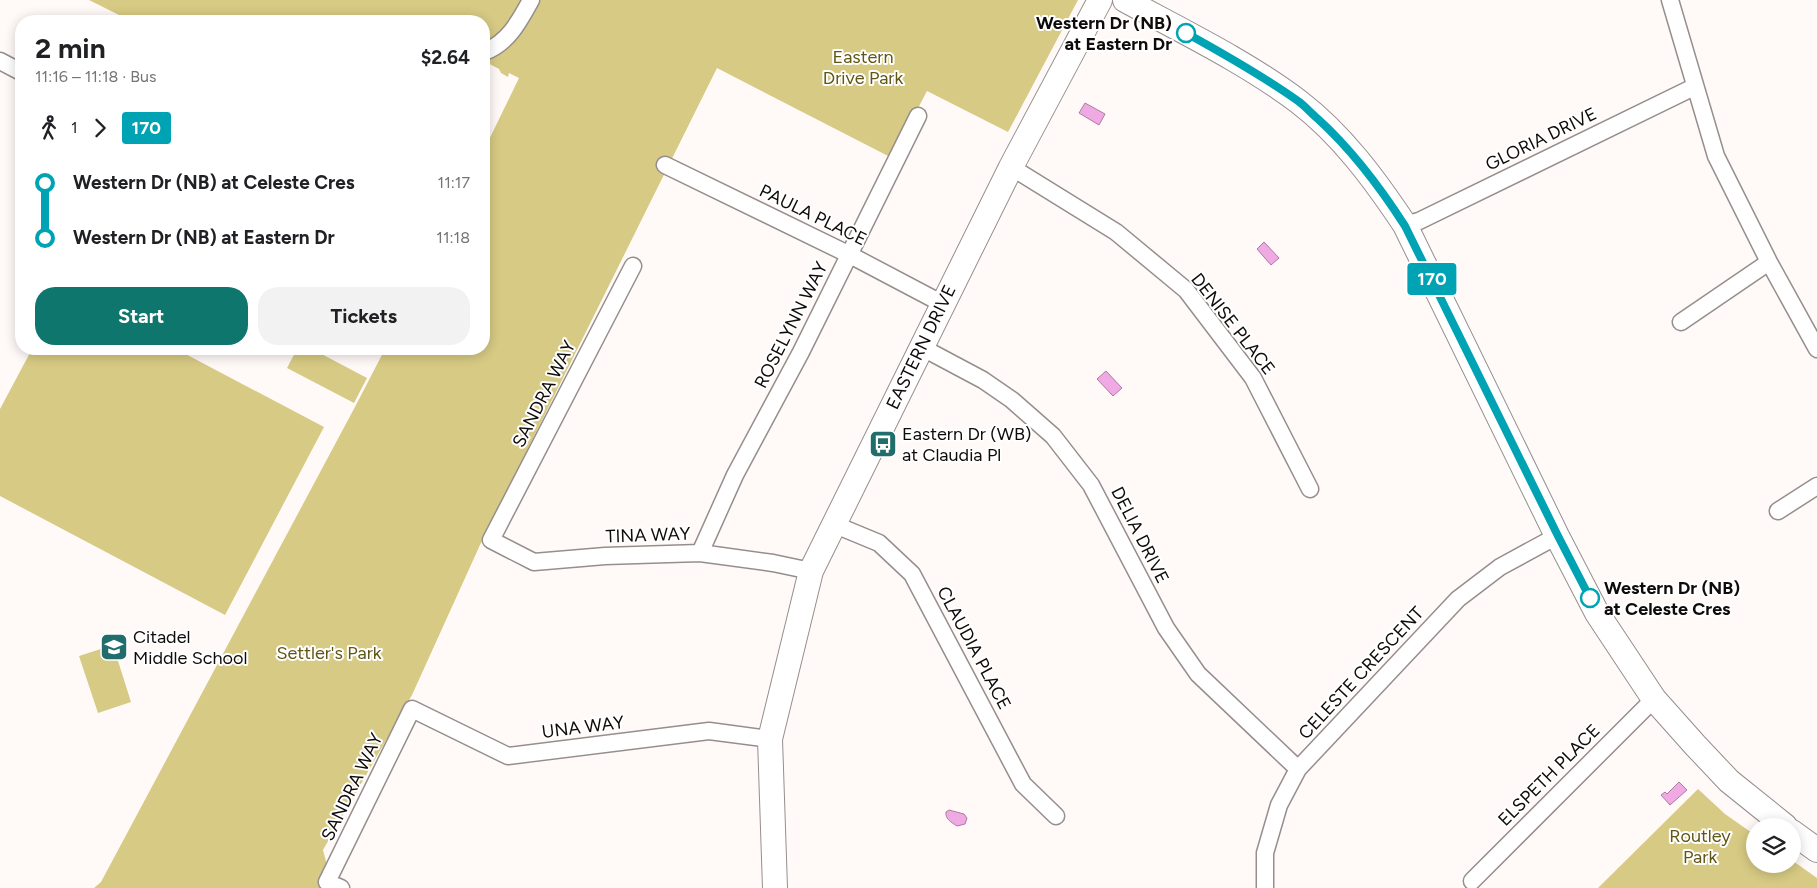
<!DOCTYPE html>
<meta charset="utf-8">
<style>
:root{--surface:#fff;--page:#f2f2f2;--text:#202124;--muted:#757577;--accent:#0f766e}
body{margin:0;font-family:Figtree,sans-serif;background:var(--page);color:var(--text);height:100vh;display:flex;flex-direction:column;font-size:19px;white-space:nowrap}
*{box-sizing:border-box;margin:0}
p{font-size:16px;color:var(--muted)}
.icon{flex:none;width:28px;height:28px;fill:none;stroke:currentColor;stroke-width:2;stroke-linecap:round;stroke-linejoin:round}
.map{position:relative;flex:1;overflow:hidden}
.drawer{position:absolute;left:15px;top:15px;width:475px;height:340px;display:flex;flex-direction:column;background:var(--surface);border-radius:20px;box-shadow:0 2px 12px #0003}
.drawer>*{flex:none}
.badge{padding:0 10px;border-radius:4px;font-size:18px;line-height:32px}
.fabs{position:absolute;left:1746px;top:818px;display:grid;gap:10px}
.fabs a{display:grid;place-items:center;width:55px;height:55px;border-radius:50%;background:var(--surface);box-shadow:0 2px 12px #0003;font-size:25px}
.map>.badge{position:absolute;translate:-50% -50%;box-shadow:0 0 0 2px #fff}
.legs{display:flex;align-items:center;gap:8px;height:55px;padding:0 20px;font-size:16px}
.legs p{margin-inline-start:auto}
.summary{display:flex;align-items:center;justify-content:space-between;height:85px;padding:0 20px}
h1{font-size:28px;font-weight:700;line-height:38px}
.cta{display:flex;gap:10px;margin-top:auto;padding:10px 20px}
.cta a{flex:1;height:58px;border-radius:20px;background:var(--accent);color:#fff;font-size:20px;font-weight:700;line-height:58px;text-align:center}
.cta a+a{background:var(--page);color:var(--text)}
ul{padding:0 20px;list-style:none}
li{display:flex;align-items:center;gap:18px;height:55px;font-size:19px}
li i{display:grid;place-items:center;width:8px;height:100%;margin:0 6px;background:currentColor}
li i::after{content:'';width:12px;height:12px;margin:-6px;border:4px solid;border-radius:50%;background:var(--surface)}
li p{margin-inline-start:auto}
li:first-child i{background:linear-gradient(#0000 50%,currentColor 0)}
li:last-child i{background:linear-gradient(currentColor 50%,#0000 0)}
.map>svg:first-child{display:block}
.green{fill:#d7ca84}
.water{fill:#f0aae3;stroke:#ac7aa2}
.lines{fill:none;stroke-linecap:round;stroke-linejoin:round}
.street-casing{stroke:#968e8c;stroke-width:19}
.secondary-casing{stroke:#968e8c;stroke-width:26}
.street{stroke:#fff;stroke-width:16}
.secondary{stroke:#fff;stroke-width:24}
.line-1-casing{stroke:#fff;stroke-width:11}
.line-1{stroke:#00a3b4;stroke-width:8}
.stop-1-dot{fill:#fff;stroke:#00a3b4;stroke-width:2.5}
.labels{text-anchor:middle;stroke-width:4;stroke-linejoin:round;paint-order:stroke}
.stop-label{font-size:18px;font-weight:bold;fill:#0e0b0a;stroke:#fff;text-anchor:end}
.park-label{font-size:18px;fill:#615614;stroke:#fff}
.street-label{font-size:18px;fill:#0e0b0a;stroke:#fff}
.poi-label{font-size:18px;fill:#0e0b0a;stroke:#fff;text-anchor:start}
</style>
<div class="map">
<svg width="1817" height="888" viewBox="0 0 1817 888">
<rect width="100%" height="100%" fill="#fffaf8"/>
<path class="green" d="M89 0H1078L1008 132 927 91 892 158 717 68 480 545 412 695 323 850 333 888H94L101 882 356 405 385 349H484V150L519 78 509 73 508 77 501 73 499 69 484 61V21H401L382 17 356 21H131Z
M32 349H176L324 427 225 615 0 496V409Z
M297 349H312L367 378 354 403 287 368Z
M113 645 131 702 98 713 79 656Z
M1698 789 1725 814 1755 835V864H1792L1793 861 1817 878V888H1598Z"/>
<path class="water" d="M1085 103 1105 114 1099 125 1079 113Z
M1264 242 1279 258 1271 265 1257 249Z
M1106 371 1122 388 1113 396 1097 379Z
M1679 782 1687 790 1670 805 1661 795 1665 792 1667 794Z
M949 810 964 814 967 818 965 824 957 826C951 822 945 819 946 812Z"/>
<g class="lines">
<g class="street-casing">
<path id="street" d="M1670 0 1716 156 1769 262 1817 349
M484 52C508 43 519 22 531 0
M0 61 21 72
M665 165 850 255 943 304
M1011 167 1116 232 1186 290 1253 378 1310 489
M1405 225 1419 221 1694 87
M633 266 491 540 534 562 605 556 700 553 773 563 811 571
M1681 322 1769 262
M921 347 983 380 1012 400 1053 436 1091 485 1166 628 1198 674 1298 769
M1778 511 1817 486
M833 524 879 543 912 574 1023 784 1056 816
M700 553 735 475 801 352 918 116
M1472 881 1654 699
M341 888 327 882 412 709 508 756 709 731 770 739
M1265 888V853L1279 805 1298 769 1458 599 1500 567 1557 536"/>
</g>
<g class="secondary-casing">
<path id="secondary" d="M1125 0C1182 31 1248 63 1299 102 1342 135 1375 180 1405 225L1557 536 1597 613 1654 699 1695 745 1729 781 1785 826
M1792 832 1817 850
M775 888 770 739 811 571 1011 167 1100 0"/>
</g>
<use href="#street" class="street"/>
<use href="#secondary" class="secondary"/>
</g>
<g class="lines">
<g class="line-1-casing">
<path id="line-1" d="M1186 33C1224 54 1263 76 1298 101 1305 106 1311 113 1318 119 1352 150 1380 187 1405 226L1558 536 1590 598"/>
</g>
<use href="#line-1" class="line-1"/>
</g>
<defs>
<g id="bus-square" transform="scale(1.4375)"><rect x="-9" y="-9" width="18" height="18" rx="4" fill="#216d6b" stroke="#fff"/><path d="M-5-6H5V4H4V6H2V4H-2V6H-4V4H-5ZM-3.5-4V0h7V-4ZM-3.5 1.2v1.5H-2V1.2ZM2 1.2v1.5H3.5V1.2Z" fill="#fff"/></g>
<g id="school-square" transform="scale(1.4375)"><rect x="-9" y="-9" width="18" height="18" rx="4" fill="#216d6b" stroke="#fff"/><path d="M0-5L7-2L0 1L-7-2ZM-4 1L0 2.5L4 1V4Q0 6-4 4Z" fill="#fff"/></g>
</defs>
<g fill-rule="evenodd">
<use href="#bus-square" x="883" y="444"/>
<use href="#school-square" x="114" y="647"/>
</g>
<g class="stop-1-dot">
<circle cx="1186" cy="33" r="9"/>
<circle cx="1590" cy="598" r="9"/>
</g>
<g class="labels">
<g class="stop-label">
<text x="1172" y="29">Western Dr (NB)<tspan x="1172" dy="21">at Eastern Dr</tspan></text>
<text x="1604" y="594" text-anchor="start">Western Dr (NB)<tspan x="1604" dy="21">at Celeste Cres</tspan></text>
</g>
<g class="park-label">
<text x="863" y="63">Eastern<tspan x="863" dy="21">Drive Park</tspan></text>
<text x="329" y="659">Settler's Park</text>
<text x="1700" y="842">Routley<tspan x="1700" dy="21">Park</tspan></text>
</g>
<g class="street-label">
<text transform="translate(1541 139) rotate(-26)" y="6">GLORIA DRIVE</text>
<text transform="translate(813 215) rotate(26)" y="6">PAULA PLACE</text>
<text transform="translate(1233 324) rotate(52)" y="6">DENISE PLACE</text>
<text transform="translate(791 325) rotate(-63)" y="6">ROSELYNN WAY</text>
<text transform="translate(921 347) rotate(-64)" y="6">EASTERN DRIVE</text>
<text transform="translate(544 394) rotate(-63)" y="6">SANDRA WAY</text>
<text transform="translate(648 535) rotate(-2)" y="6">TINA WAY</text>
<text transform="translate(1140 535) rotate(63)" y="6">DELIA DRIVE</text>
<text transform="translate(974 648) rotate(62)" y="6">CLAUDIA PLACE</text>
<text transform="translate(1361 673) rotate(-47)" y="6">CELESTE CRESCENT</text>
<text transform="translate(583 727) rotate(-7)" y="6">UNA WAY</text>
<text transform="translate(1549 775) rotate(-45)" y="6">ELSPETH PLACE</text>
<text transform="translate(352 787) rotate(-64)" y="6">SANDRA WAY</text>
</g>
<g class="poi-label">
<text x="902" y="440">Eastern Dr (WB)<tspan x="902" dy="21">at Claudia Pl</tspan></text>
<text x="133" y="643">Citadel<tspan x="133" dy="21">Middle School</tspan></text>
</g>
</g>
</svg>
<div class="fabs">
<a><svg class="icon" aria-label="layers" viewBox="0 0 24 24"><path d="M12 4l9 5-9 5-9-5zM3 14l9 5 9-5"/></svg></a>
</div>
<b class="badge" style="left:1432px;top:279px;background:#00a3b4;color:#fff">170</b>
<section class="drawer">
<div class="summary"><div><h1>2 min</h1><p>11:16 – 11:18 · Bus</p></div><b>$2.64</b></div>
<div class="legs"><svg class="icon" aria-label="walk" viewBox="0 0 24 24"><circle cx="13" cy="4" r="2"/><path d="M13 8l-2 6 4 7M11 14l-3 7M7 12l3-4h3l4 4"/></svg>1<svg class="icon" aria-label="forward" viewBox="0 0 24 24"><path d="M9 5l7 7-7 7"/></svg><b class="badge" style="background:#00a3b4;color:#fff">170</b></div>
<ul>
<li><i style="color:#00a3b4"></i><b>Western Dr (NB) at Celeste Cres</b><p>11:17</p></li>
<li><i style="color:#00a3b4"></i><b>Western Dr (NB) at Eastern Dr</b><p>11:18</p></li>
</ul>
<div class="cta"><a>Start</a><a>Tickets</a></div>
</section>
</div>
